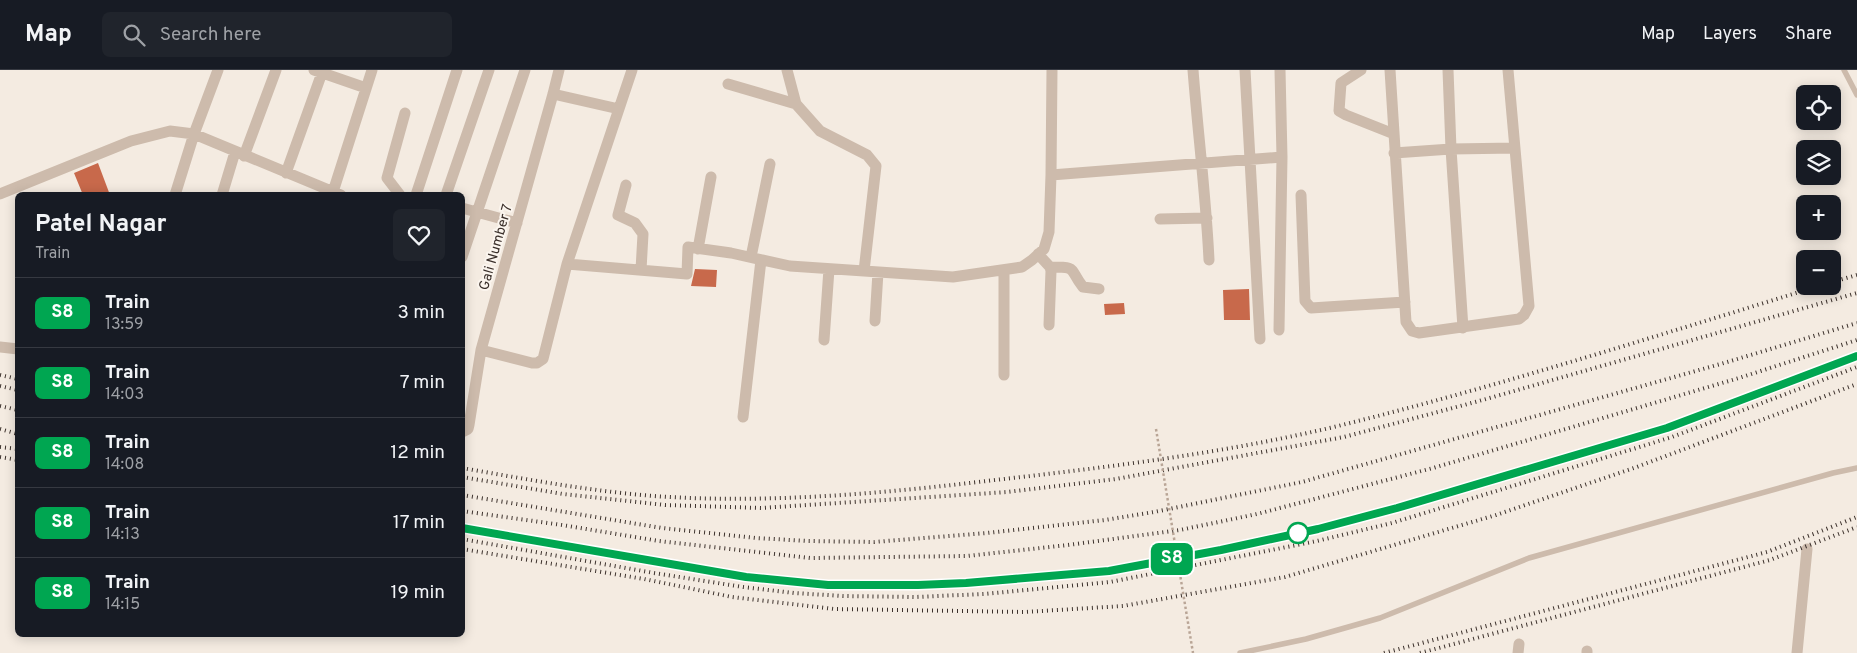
<!DOCTYPE html>
<meta charset="utf-8">
<style>
:root{--surface:#171b24;--page:#20242c;--text:#f1f3f6;--muted:#9ea1a6;--line:#363941}
body{margin:0;font-family:Overpass,sans-serif;background:var(--page);color:var(--text);height:100vh;display:flex;flex-direction:column;font-size:19px;white-space:nowrap}
*{box-sizing:border-box;margin:0}
p{font-size:16px;color:var(--muted)}
.icon{flex:none;width:28px;height:28px;fill:none;stroke:currentColor;stroke-width:2;stroke-linecap:round;stroke-linejoin:round}
.map{position:relative;flex:1;overflow:hidden}
.details{position:absolute;left:15px;top:122px;width:450px;height:445px;display:flex;flex-direction:column;background:var(--surface);border-radius:8px;box-shadow:0 2px 12px #0003}
.details>*{flex:none}
.badge{padding:0 10px;border-radius:8px;font-size:18px;line-height:32px}
.controls{position:absolute;left:1796px;top:15px;display:grid;gap:10px}
.controls a{display:grid;place-items:center;width:45px;height:45px;border-radius:8px;background:var(--surface);box-shadow:0 2px 12px #0003;font-size:25px}
.map>.badge{position:absolute;translate:-50% -50%;box-shadow:0 0 0 2px #fff}
.round{display:grid;place-items:center;flex:none;width:52px;height:52px;border-radius:8px;background:var(--page)}
.summary{display:flex;align-items:center;justify-content:space-between;height:85px;padding:0 20px}
h1{font-size:24px;font-weight:700;line-height:38px}
ul{padding:0;list-style:none}
li{display:flex;align-items:center;gap:15px;height:70px;padding:0 20px;border-top:1px solid var(--line)}
li div{flex:1}
li b{display:block;font-size:19px}
li em{font-style:normal}
li .badge{min-width:55px;font-weight:700;text-align:center}
header{display:flex;align-items:center;gap:30px;box-sizing:border-box;height:70px;padding:0 25px;background:var(--surface);border-bottom:1px solid var(--line)}
header strong{font-size:24px}
nav{display:flex;gap:28px;margin-inline-start:auto;font-size:18px}
.search{width:350px;height:45px;background:var(--page);display:flex;align-items:center;gap:12px;box-sizing:border-box;padding:0 18px;border-radius:8px;color:var(--muted);font-size:19px}
.map>svg:first-child{display:block}
.building{fill:#c8694b}
.lines{fill:none;stroke-linecap:round;stroke-linejoin:round}
.service{stroke:#cdbbac;stroke-width:5.5}
.minor{stroke:#cdbbac;stroke-width:11}
.rail{stroke:#3b302b;stroke-width:4;stroke-dasharray:1 4;stroke-linecap:butt}
.path-bridge{stroke:#b9a596;stroke-width:2.5;stroke-dasharray:2.5 2.5;stroke-linecap:butt}
.line-casing{stroke:#fff;stroke-width:11}
.line{stroke:#00a651;stroke-width:8}
.stop-dot{fill:#fff;stroke:#00a651;stroke-width:2.5}
.labels{text-anchor:middle;stroke-width:4;stroke-linejoin:round;paint-order:stroke}
.street-label{font-size:14px;fill:#3b302b;stroke:#fbf5ee}
</style>
<header>
<strong>Map</strong>
<div class="search"><svg class="icon" aria-label="search" viewBox="0 0 24 24"><circle cx="10" cy="10" r="6"/><path d="M15 15l6 6"/></svg>Search here</div>
<nav><a>Map</a><a>Layers</a><a>Share</a></nav>
</header>
<div class="map">
<svg width="1857" height="583" viewBox="0 0 1857 583">
<rect width="100%" height="100%" fill="#f4ebe1"/>
<path class="building" d="M98 93 110 125H83L74 103Z
M695 199 717 200 716 217 691 216Z
M1249 219 1250 250H1224L1223 220Z
M1124 233 1125 244 1105 245 1104 234Z"/>
<g class="lines">
<path class="service" d="M1844 0 1857 25
M1240 583 1306 569 1380 548 1529 488 1833 403 1857 398"/>
<path class="minor" d="M314 0 366 18
M787 0 796 34 820 61 867 85 876 96 864 201
M1193 0C1198 64 1206 127 1209 190
M1245 0 1260 269
M1361 0 1341 13 1339 41 1346 45 1394 64
M1390 0 1406 252 1412 261 1419 263 1519 249 1524 245 1529 236 1508 0
M1448 0 1451 79 1463 258
M728 14 796 34
M553 24 619 39
M1394 83 1451 79 1515 78
M244 86 276 0
M286 103 323 0
M1051 105 1052 0
M626 115 618 145 635 153 643 164 641 200
M0 124 131 71 170 61 194 64 341 125
M175 125 194 64 218 0
M222 125 235 82
M332 125 372 0
M400 125 387 108 405 43
M416 125 457 0
M446 125 489 0
M1301 125 1305 231 1311 238 1405 232
M462 138 517 153
M1160 149 1207 148
M698 179 711 107
M1038 184 1050 197 1051 201 1049 255
M462 187 525 0
M751 187 770 94
M567 194 632 0
M1050 197C1079 197 1068 198 1083 217L1099 219
M1004 200V305
M875 251 878 202
M1279 260 1282 87
M824 270 829 199
M0 277 18 279
M481 280 532 293H537L543 289 567 194 687 204 688 177 731 183 790 196 953 207 1022 197 1032 190 1044 179 1049 162 1051 105 1282 87 1280 0
M743 347 761 190
M462 362 468 359 469 355 481 280 553 24 559 0
M1518 583 1519 574
M1587 583V581
M1797 583 1807 479"/>
<path class="rail" d="M1832 212 1857 205
M0 305 18 309
M0 316 18 320
M0 336 18 340
M0 359 18 364
M0 377 18 379
M0 387 18 390
M462 398C531 410 600 423 669 427 778 433 887 423 995 410 1110 397 1225 383 1338 356 1500 316 1659 265 1819 216
M462 407 563 424 665 435 761 438 1007 422 1116 409 1344 367 1479 331 1857 223
M462 425 662 458 756 468 808 471 874 472 987 463 1105 450 1154 442 1302 412 1724 293 1857 253
M462 441 562 455 659 471 810 488 967 486 1068 475 1180 460 1257 444 1433 398 1739 308 1857 270
M462 458 746 507 844 516 983 512 1109 501 1221 481 1318 459 1397 438 1667 358 1857 286
M462 469 654 503 743 517 794 523 843 526 915 527 984 524 1110 512 1317 471 1392 453 1672 367 1857 297
M462 479 644 509 732 527 834 539 1025 542 1123 536 1285 507 1496 445 1634 398 1857 314
M1384 583 1767 482 1857 447
M1420 583 1770 490 1857 457"/>
<path class="path-bridge" d="M1156 359 1193 583"/>
</g>
<g class="lines">
<g class="line-casing">
<path id="line" d="M462 458 746 507 828 515H918L966 513 1109 501 1221 480 1318 459 1397 438 1667 358 1857 286"/>
</g>
<use href="#line" class="line"/>
</g>
<circle class="stop-dot" cx="1298" cy="463" r="10"/>
<g class="labels">
<g class="street-label">
<text transform="translate(495 177) rotate(-74)" y="5">Gali Number 7</text>
</g>
</g>
</svg>
<div class="controls">
<a><svg class="icon" aria-label="locate" viewBox="0 0 24 24"><circle cx="12" cy="12" r="6"/><path d="M12 2v4M12 18v4M2 12h4M18 12h4"/></svg></a>
<a><svg class="icon" aria-label="layers" viewBox="0 0 24 24"><path d="M12 4l9 5-9 5-9-5zM3 14l9 5 9-5"/></svg></a>
<a>+</a>
<a>−</a>
</div>
<b class="badge" style="left:1172px;top:489px;background:#00a651;color:#fff">S8</b>
<section class="details">
<div class="summary"><div><h1>Patel Nagar</h1><p>Train</p></div><a class="round"><svg class="icon" aria-label="heart" viewBox="0 0 24 24"><path d="M12 20l-8-8c-3-5 5-10 8-4 3-6 11-1 8 4z"/></svg></a></div>
<ul>
<li><span class="badge" style="background:#00a651;color:#fff">S8</span><div><b>Train</b><p>13:59</p></div><em>3 min</em></li>
<li><span class="badge" style="background:#00a651;color:#fff">S8</span><div><b>Train</b><p>14:03</p></div><em>7 min</em></li>
<li><span class="badge" style="background:#00a651;color:#fff">S8</span><div><b>Train</b><p>14:08</p></div><em>12 min</em></li>
<li><span class="badge" style="background:#00a651;color:#fff">S8</span><div><b>Train</b><p>14:13</p></div><em>17 min</em></li>
<li><span class="badge" style="background:#00a651;color:#fff">S8</span><div><b>Train</b><p>14:15</p></div><em>19 min</em></li>
</ul>
</section>
</div>
